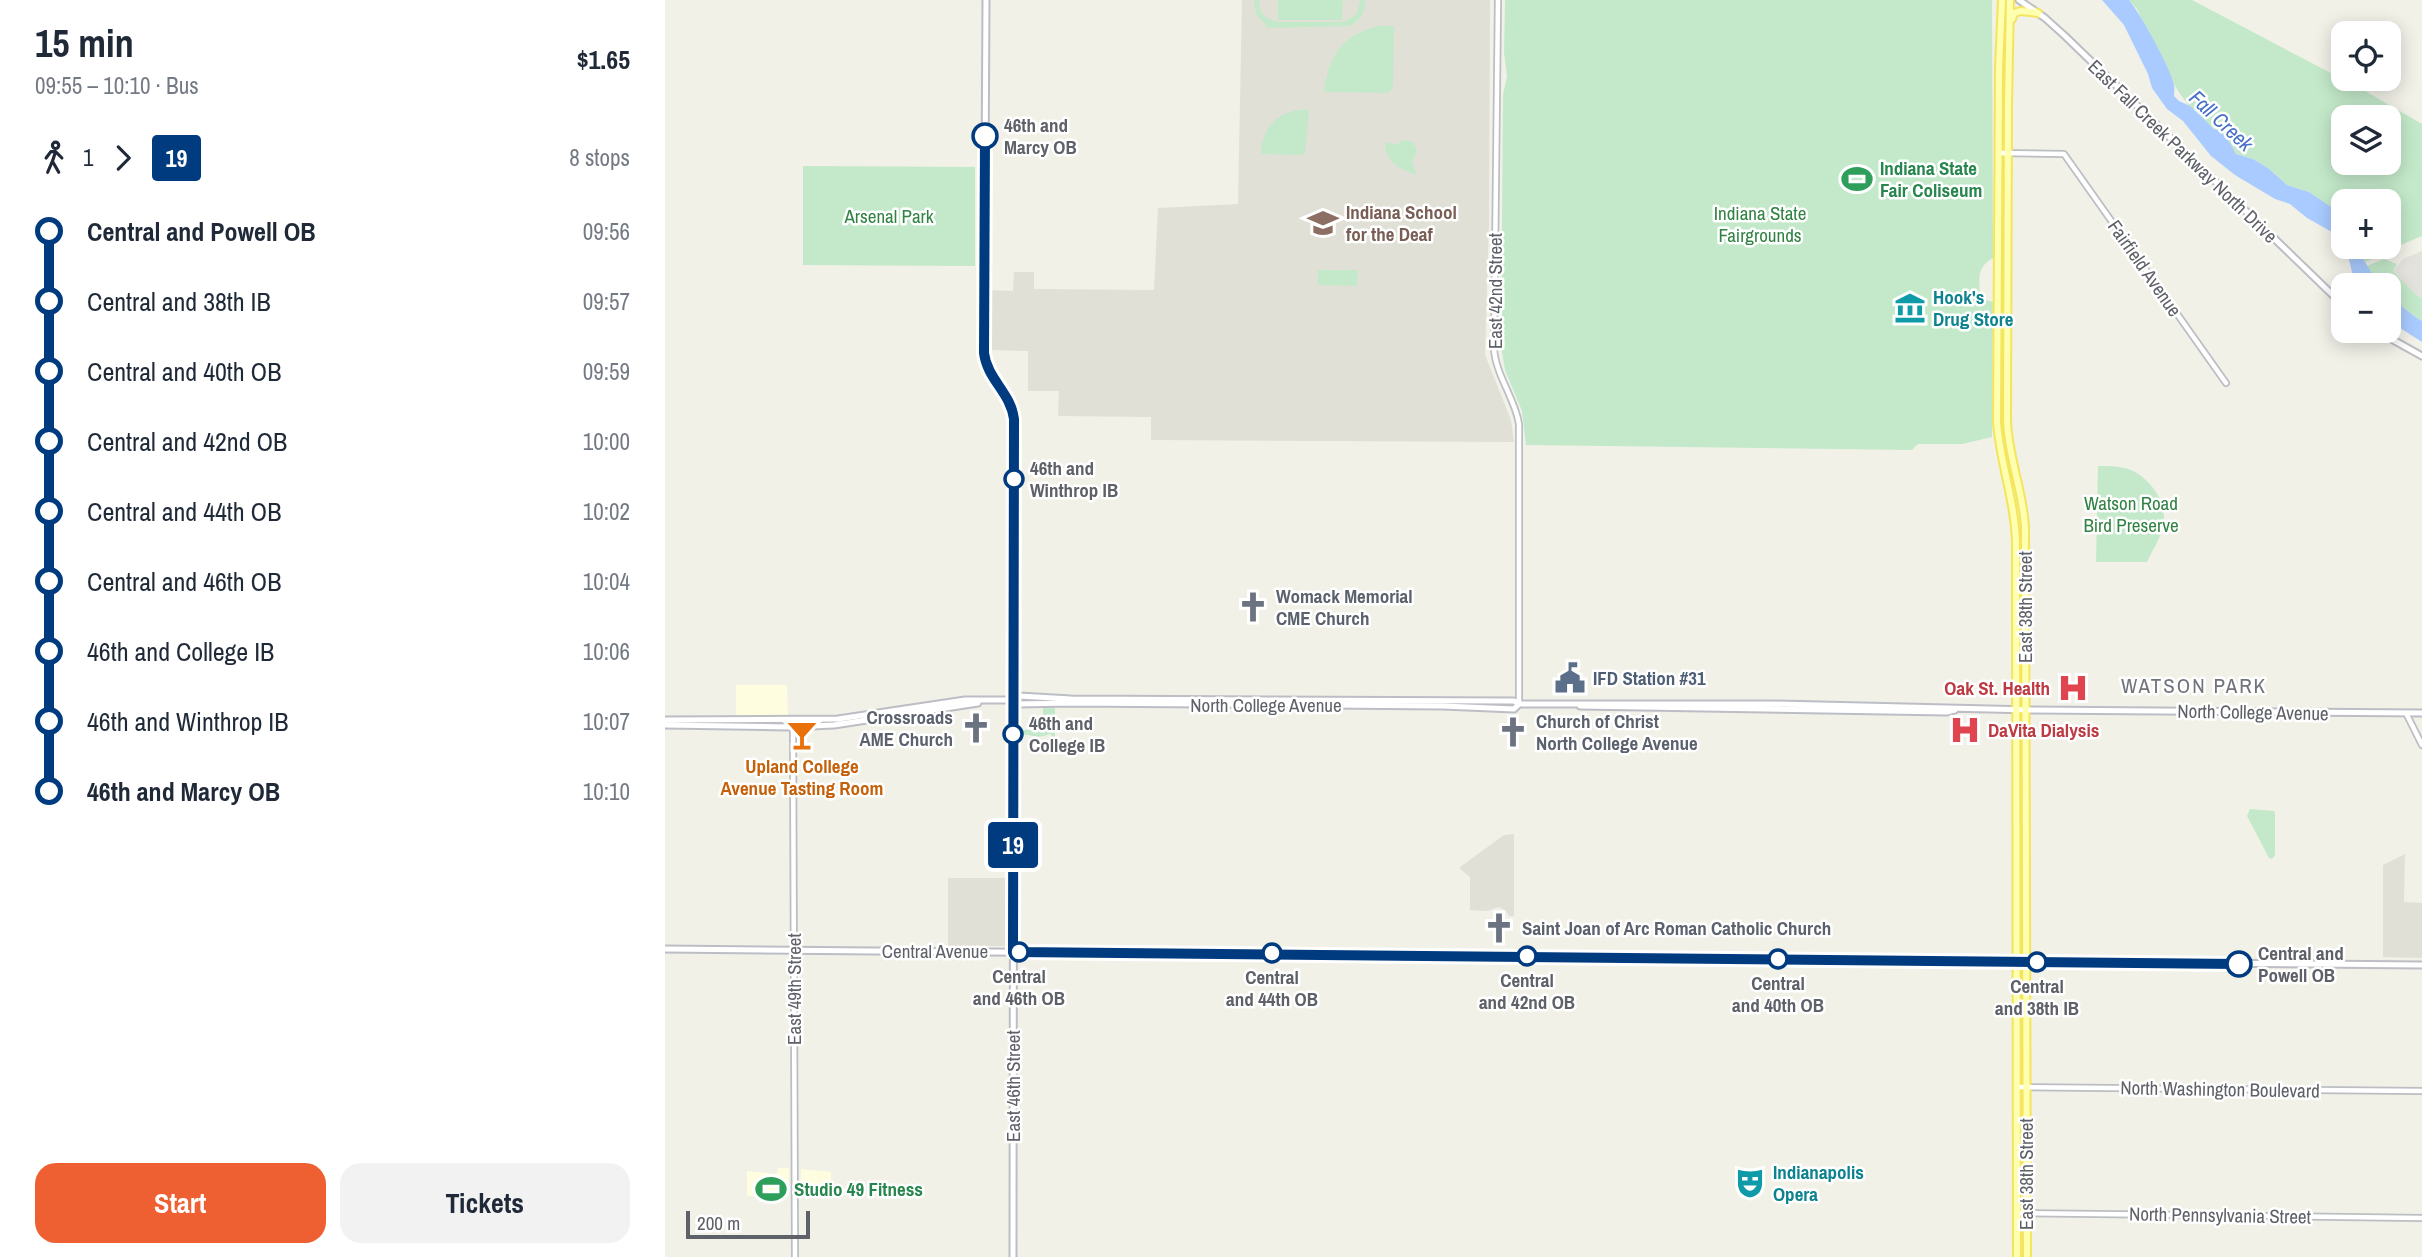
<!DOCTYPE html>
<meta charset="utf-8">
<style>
:root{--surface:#fff;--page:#f2f2f3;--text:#1f2937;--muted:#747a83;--accent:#ee6031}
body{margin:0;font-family:"Archivo Narrow",sans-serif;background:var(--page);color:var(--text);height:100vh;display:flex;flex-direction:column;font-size:26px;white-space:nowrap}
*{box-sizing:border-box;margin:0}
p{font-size:23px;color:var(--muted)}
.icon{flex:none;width:38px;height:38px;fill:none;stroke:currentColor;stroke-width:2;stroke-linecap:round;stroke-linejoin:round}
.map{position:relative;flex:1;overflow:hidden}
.details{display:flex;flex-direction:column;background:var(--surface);width:665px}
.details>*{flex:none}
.badge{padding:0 14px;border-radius:5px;font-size:24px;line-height:46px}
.controls{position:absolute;left:1666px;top:21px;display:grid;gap:14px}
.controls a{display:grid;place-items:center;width:70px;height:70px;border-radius:14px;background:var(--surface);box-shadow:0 4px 18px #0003;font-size:35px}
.scale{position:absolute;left:21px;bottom:18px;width:124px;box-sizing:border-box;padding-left:7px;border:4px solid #5f6168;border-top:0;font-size:19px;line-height:24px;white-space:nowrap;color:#5f6168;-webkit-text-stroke:5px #fff;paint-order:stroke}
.map>.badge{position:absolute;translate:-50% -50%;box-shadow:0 0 0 4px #fff}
.legs{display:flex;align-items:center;gap:10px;height:77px;padding:0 35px;font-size:23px}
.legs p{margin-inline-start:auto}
.overview{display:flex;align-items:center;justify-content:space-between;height:119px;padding:0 35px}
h1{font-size:38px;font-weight:700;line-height:52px}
.action{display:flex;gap:14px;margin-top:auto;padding:14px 35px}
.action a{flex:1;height:80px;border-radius:21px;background:var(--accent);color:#fff;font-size:28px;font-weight:700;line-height:80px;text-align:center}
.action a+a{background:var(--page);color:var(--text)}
ul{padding:0 35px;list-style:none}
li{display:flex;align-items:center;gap:24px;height:70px;font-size:26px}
li i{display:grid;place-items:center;width:10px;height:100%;margin:0 9px;background:currentColor}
li i::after{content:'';width:18px;height:18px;margin:-9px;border:5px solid;border-radius:50%;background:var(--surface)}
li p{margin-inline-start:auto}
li:first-child i{background:linear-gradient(#0000 50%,currentColor 0)}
li:last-child i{background:linear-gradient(currentColor 50%,#0000 0)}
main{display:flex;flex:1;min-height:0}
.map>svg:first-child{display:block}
.commercial{fill:#fffddf}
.industrial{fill:#e3e2dc}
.education{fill:#e1e0d6}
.green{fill:#c4e9ca;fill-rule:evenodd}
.water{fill:#aacbff}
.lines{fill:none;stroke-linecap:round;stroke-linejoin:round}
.tertiary-casing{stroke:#bcbec3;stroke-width:8}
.secondary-casing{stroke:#bdbec5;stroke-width:9}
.primary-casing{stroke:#f5e45d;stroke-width:10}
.tertiary{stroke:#fff;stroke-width:4.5}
.secondary{stroke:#fff;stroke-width:5}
.primary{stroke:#feffaf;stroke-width:6}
.line-1-casing{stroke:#fff;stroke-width:16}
.line-1{stroke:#003b80;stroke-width:10}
.stop-1-dot{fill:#fff;stroke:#003b80;stroke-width:3.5}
.labels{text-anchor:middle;stroke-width:5;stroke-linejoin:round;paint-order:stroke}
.stop-label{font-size:19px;font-weight:bold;fill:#5f6168;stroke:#fff}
.street-label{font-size:19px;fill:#5f6168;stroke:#fff}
.leisure-label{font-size:19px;font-weight:bold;fill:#27864d;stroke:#fff;text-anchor:start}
.education-label{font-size:19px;font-weight:bold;fill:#785e54;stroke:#fff;text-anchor:start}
.park-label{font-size:19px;fill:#328243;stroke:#fff}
.culture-label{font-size:19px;font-weight:bold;fill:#0d838f;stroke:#fff;text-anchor:start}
.worship-label{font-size:19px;font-weight:bold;fill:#5b616d;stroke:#fff;text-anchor:start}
.service-label{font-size:19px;font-weight:bold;fill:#4e5e75;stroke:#fff;text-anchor:start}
.health-label{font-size:19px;font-weight:bold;fill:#be3a42;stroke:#fff;text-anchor:end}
.food-label{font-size:19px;font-weight:bold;fill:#c56008;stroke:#fff}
.water-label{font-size:21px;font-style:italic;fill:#4770c7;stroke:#fff}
.neighbourhood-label{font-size:21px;letter-spacing:2px;fill:#70737a;stroke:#fff}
</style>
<main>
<section class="details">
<div class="overview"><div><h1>15 min</h1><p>09:55 – 10:10 · Bus</p></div><b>$1.65</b></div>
<div class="legs"><svg class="icon" aria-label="walk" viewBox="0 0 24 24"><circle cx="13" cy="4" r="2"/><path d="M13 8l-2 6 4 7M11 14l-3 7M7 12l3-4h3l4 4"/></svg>1<svg class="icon" aria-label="forward" viewBox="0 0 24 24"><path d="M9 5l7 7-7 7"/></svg><b class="badge" style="background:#003b80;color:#fff">19</b><p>8 stops</p></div>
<ul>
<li><i style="color:#003b80"></i><b>Central and Powell OB</b><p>09:56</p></li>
<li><i style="color:#003b80"></i><span>Central and 38th IB</span><p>09:57</p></li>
<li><i style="color:#003b80"></i><span>Central and 40th OB</span><p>09:59</p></li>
<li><i style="color:#003b80"></i><span>Central and 42nd OB</span><p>10:00</p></li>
<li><i style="color:#003b80"></i><span>Central and 44th OB</span><p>10:02</p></li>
<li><i style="color:#003b80"></i><span>Central and 46th OB</span><p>10:04</p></li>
<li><i style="color:#003b80"></i><span>46th and College IB</span><p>10:06</p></li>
<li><i style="color:#003b80"></i><span>46th and Winthrop IB</span><p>10:07</p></li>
<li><i style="color:#003b80"></i><b>46th and Marcy OB</b><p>10:10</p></li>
</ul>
<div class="action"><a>Start</a><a>Tickets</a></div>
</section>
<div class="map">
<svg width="1757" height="1257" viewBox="0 0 1757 1257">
<rect width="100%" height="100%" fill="#f1f1e8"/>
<path class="commercial" d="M71 685H122L123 716 71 718Z
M113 1168H124V1196H82V1171L112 1174Z
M136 1169 166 1172V1196H135Z"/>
<path class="industrial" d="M1757 251V298L1750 294 1728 271 1738 259Z"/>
<path class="education" d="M577 0H825L824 225 820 355 846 420 849 442 486 440V417L393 416 394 391H363V351L325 350 324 290 348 291 349 272H369V289L489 290 493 208 573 204Z
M849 834V916H844L841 911 834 907 822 911 805 910V877L795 869V867L839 835Z
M1740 854 1739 902 1757 903V958L1718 957V865Z
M283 878H344V946H283Z"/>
<path class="green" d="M589 0H594L595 9 600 17 613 22H679L692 14 695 0H700C701 12 695 21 685 26L603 28 591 14Z
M613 0H678L677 20H613Z
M840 0H1327L1328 258C1310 268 1315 280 1315 298L1328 302 1327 437 1297 444H1253L1247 450 861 445 857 411 840 370 836 346 838 95 842 76 839 53Z
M1464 0H1527L1702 92 1757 124V236L1724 250 1718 248 1714 250 1712 257 1700 262 1695 247H1724V201H1678V215L1644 192 1622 185 1603 168 1588 159 1571 154C1562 134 1539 123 1525 107 1504 82 1486 39 1472 9ZM1678 117H1724V163H1678Z
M713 26H729L728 88 723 93 659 92C664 55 676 36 713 26Z
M644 110 640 153 638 155 596 154C597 126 615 108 644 110Z
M738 140 746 141 752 148 750 157 747 160 751 174C735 171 719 160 720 142L731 145Z
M138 166 310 167V266L138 265Z
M1719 259 1732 264 1728 271 1750 294 1757 298V321C1744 314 1736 304 1724 296V285H1714L1702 266Z
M653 270H693L692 286 653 285Z
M1433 466C1444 466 1460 466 1470 472 1489 483 1503 505 1498 527 1495 539 1487 551 1482 562H1431Z
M378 707 390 708V740L385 734C369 740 368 734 353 734V730H378Z
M1585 809 1609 811 1610 814V855L1607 859 1604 858 1582 816Z"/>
<path class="water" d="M1437 0H1464C1475 13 1506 69 1509 85 1510 89 1509 92 1509 96L1514 101 1525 106 1549 129C1558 131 1567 145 1571 154L1588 159 1603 168 1622 185 1644 192 1678 215V243L1667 232 1642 218 1625 204 1610 199 1570 175 1546 156 1518 121 1502 109 1487 88 1483 74 1459 25Z
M1680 247H1695L1697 257 1714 285H1689C1688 273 1684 259 1680 247Z
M1724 296C1736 304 1744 314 1757 321V342L1724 321Z"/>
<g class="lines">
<g class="tertiary-casing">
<path id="tertiary" d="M833 0 829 349C831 376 850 398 854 424V704
M1334 153 1399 154 1561 383
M1741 713 1757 745
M128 726 130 1257
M1352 1087 1757 1091
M1352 1213 1757 1218"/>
</g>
<g class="secondary-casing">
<path id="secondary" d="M321 0 319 353C322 380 347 394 349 421L348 1257
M1354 0 1380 18 1400 36 1678 305
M1712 331 1757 356
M349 700 353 704 406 703 778 706 849 709 854 704
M915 706 1282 712 1290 710
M0 720 173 719 300 700H349L354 696 406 699 849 701 854 704H1108L1367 710 1757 713
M0 725 124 727 169 725 313 703
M0 949 1757 965"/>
</g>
<g class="primary-casing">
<path id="primary" d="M1337 0 1334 68 1332 422C1335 463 1350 501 1351 543L1352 1257
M1345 0 1343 105 1342 420C1343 457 1358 490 1360 527L1362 1257
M1347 19 1349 13 1356 11 1373 13"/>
</g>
<use href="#tertiary" class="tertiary"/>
<use href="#secondary" class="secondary"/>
<use href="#primary" class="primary"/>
</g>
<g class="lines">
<g class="line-1-casing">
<path id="line-1" d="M320 136 319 353C322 379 346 393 349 419L348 952 1574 964"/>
</g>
<use href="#line-1" class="line-1"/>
</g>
<defs>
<g id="stadium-bare" transform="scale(2.415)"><path d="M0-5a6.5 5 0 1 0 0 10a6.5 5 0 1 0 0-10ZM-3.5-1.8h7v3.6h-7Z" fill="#2e9e5b" stroke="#fff" stroke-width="2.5" paint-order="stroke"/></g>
<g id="school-bare" transform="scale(2.415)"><path d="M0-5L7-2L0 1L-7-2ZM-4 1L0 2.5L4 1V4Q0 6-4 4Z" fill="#8d6e63" stroke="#fff" stroke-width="2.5" paint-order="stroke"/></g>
<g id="museum-bare" transform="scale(2.415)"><path d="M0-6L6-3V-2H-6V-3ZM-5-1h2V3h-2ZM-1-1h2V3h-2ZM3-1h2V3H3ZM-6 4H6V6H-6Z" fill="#0f9aa8" stroke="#fff" stroke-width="2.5" paint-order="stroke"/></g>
<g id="church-bare" transform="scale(2.415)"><path d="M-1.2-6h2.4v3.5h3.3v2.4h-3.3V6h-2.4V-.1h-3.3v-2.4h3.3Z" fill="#6b7280" stroke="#fff" stroke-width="2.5" paint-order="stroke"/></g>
<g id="civic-bare" transform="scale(2.415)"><path d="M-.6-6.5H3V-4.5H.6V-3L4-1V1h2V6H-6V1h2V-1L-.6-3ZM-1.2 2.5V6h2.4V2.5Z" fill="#5c6f8a" stroke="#fff" stroke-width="2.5" paint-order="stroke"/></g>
<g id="hospital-bare" transform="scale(2.415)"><path d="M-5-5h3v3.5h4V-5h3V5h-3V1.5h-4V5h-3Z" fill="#e0444e" stroke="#fff" stroke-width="2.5" paint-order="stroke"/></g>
<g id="bar-bare" transform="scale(2.415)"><path d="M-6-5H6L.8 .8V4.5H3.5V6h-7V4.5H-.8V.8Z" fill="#e8710a" stroke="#fff" stroke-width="2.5" paint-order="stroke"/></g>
<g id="theatre-bare" transform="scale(2.415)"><path d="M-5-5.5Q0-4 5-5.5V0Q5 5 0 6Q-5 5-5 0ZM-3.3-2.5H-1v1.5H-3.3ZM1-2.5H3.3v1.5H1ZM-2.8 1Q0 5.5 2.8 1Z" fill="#0f9aa8" stroke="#fff" stroke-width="2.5" paint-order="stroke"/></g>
</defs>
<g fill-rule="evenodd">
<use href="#stadium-bare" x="1192" y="179"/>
<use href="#school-bare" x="658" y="223"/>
<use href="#museum-bare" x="1245" y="308"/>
<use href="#church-bare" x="588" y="607"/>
<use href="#civic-bare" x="905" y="678"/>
<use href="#hospital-bare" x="1408" y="688"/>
<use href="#church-bare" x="311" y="728"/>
<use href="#hospital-bare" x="1300" y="730"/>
<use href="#church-bare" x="848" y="732"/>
<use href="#bar-bare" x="137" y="735"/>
<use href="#church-bare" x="834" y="928"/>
<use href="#theatre-bare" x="1085" y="1183"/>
<use href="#stadium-bare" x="106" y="1189"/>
</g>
<g class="stop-1-dot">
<circle cx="320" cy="136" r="12"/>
<circle cx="349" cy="479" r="9"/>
<circle cx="348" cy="734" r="9"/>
<circle cx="354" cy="952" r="9"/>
<circle cx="607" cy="953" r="9"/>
<circle cx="862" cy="956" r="9"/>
<circle cx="1113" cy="959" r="9"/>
<circle cx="1372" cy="962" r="9"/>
<circle cx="1574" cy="964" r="12"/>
</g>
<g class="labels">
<g class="stop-label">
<text x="339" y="132" text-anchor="start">46th and<tspan x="339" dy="22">Marcy OB</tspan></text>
<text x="365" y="475" text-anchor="start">46th and<tspan x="365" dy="22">Winthrop IB</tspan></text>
<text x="364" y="730" text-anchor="start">46th and<tspan x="364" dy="22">College IB</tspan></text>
<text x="1593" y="960" text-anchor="start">Central and<tspan x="1593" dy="22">Powell OB</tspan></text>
<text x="354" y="983">Central<tspan x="354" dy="22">and 46th OB</tspan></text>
<text x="607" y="984">Central<tspan x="607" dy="22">and 44th OB</tspan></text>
<text x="862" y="987">Central<tspan x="862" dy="22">and 42nd OB</tspan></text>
<text x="1113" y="990">Central<tspan x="1113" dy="22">and 40th OB</tspan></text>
<text x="1372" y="993">Central<tspan x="1372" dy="22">and 38th IB</tspan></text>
</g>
<g class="street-label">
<text transform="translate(1518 151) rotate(44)" y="7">East Fall Creek Parkway North Drive</text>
<text transform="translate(1480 268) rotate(55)" y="7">Fairfield Avenue</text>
<text transform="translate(830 291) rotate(-90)" y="7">East 42nd Street</text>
<text transform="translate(1360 607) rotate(-90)" y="7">East 38th Street</text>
<text x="601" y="712">North College Avenue</text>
<text transform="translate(1588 712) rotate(1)" y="7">North College Avenue</text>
<text x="270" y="958">Central Avenue</text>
<text transform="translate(129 989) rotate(-90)" y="7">East 49th Street</text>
<text transform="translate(348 1086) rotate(-90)" y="7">East 46th Street</text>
<text transform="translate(1555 1089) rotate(1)" y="7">North Washington Boulevard</text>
<text transform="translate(1361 1174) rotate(-90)" y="7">East 38th Street</text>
<text transform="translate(1555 1215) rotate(1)" y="7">North Pennsylvania Street</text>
</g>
<g class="leisure-label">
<text x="1215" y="175">Indiana State<tspan x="1215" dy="22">Fair Coliseum</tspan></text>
<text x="129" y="1196">Studio 49 Fitness</text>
</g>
<g class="education-label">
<text x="681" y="219">Indiana School<tspan x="681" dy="22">for the Deaf</tspan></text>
</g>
<g class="park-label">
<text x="1095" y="220">Indiana State<tspan x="1095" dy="22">Fairgrounds</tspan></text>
<text x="224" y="223">Arsenal Park</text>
<text x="1466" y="510">Watson Road<tspan x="1466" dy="22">Bird Preserve</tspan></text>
</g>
<g class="culture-label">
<text x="1268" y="304">Hook's<tspan x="1268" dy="22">Drug Store</tspan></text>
<text x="1108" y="1179">Indianapolis<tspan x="1108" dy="22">Opera</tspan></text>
</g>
<g class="worship-label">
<text x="611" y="603">Womack Memorial<tspan x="611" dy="22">CME Church</tspan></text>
<text x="288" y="724" text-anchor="end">Crossroads<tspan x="288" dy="22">AME Church</tspan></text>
<text x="871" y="728">Church of Christ<tspan x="871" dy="22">North College Avenue</tspan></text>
<text x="857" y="935">Saint Joan of Arc Roman Catholic Church</text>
</g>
<g class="service-label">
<text x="928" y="685">IFD Station #31</text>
</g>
<g class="health-label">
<text x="1385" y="695">Oak St. Health</text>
<text x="1323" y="737" text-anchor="start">DaVita Dialysis</text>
</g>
<g class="food-label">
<text x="137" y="773">Upland College<tspan x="137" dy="22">Avenue Tasting Room</tspan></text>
</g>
<g class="water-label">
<text transform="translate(1556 121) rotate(43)" y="7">Fall Creek</text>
</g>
<g class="neighbourhood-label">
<text x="1529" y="693">WATSON PARK</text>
</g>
</g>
</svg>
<div class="controls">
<a><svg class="icon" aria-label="locate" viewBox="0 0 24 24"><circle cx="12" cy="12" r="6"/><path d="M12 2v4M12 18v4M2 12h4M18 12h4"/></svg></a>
<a><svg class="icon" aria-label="layers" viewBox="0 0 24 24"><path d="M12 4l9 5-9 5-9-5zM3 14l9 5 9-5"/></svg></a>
<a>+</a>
<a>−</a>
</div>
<div class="scale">200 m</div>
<b class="badge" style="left:348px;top:845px;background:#003b80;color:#fff">19</b>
</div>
</main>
